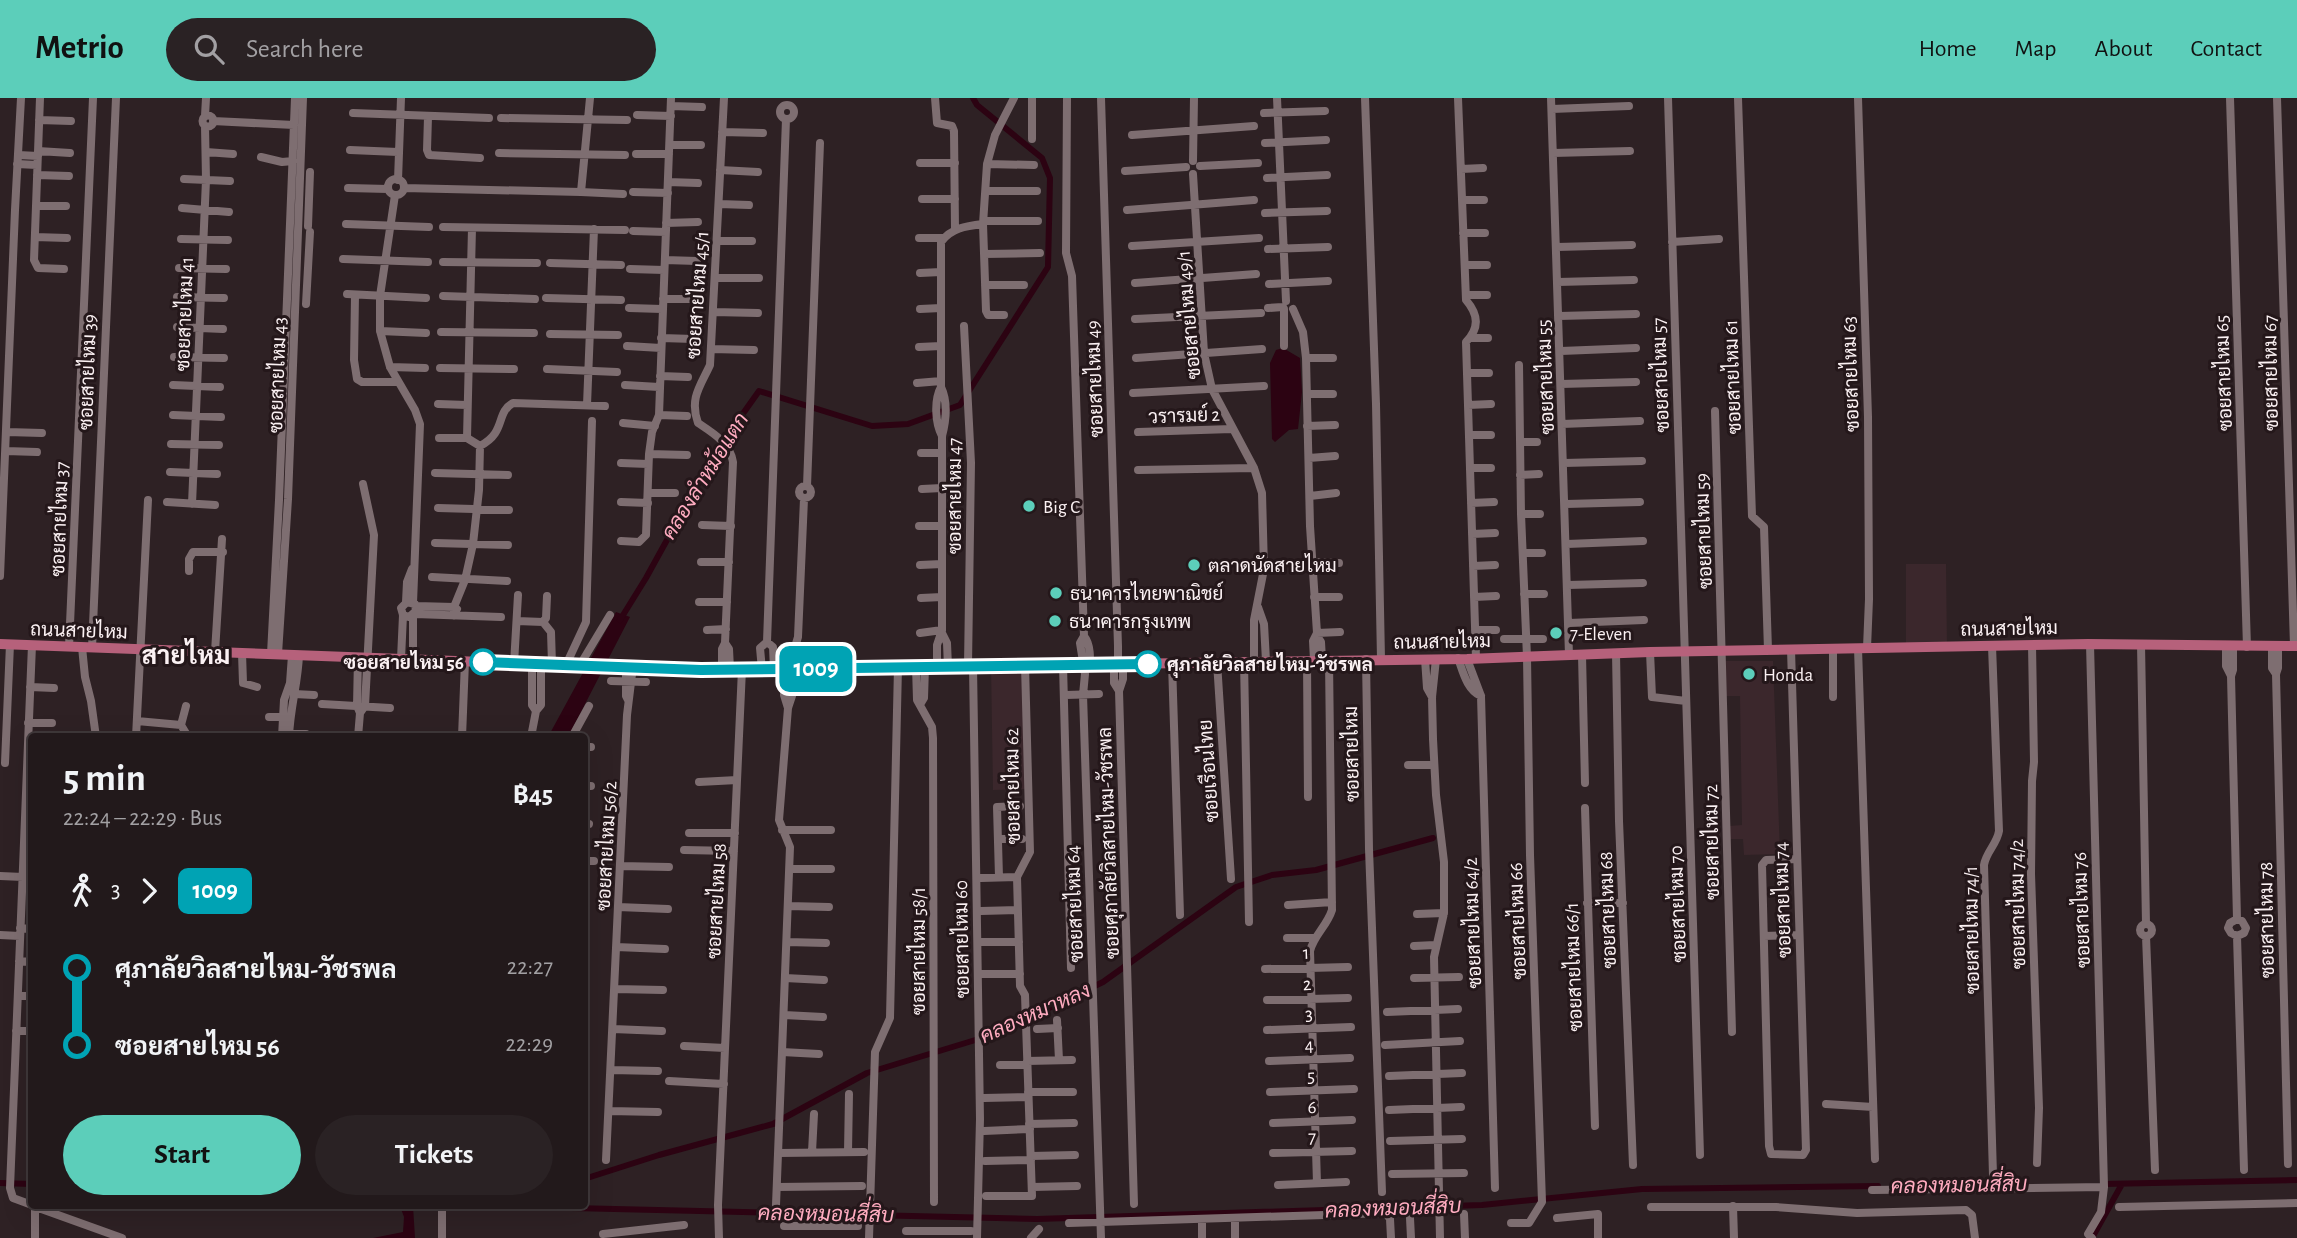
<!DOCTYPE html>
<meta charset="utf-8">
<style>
:root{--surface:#22191b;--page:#2a2224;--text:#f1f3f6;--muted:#a2a0a3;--line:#3f383a;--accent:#5cceba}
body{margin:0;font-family:"Alegreya Sans",Sarabun,sans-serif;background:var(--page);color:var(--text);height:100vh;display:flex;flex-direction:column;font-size:26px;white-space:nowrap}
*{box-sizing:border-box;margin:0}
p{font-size:23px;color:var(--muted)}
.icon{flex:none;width:38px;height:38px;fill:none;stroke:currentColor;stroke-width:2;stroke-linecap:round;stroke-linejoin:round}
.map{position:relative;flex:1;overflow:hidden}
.sheet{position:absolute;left:28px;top:635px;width:560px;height:476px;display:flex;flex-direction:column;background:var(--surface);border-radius:7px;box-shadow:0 7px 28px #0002,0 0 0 2px var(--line)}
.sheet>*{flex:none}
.badge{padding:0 14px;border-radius:10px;font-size:24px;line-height:46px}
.map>.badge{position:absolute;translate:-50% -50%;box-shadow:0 0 0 4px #fff}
.legs{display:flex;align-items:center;gap:10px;height:77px;padding:0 35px;font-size:23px}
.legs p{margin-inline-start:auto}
.head{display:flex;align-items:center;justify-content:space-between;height:119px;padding:0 35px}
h1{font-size:38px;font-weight:700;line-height:52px}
.button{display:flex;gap:14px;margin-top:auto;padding:14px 35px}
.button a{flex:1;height:80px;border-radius:42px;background:var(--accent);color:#111;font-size:28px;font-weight:700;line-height:80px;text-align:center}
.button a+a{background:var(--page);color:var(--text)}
ul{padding:0 35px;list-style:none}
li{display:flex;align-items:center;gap:24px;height:77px;font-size:26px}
li i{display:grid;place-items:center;width:10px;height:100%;margin:0 9px;background:currentColor}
li i::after{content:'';width:18px;height:18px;margin:-9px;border:5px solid;border-radius:50%;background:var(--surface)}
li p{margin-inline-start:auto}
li:first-child i{background:linear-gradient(#0000 50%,currentColor 0)}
li:last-child i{background:linear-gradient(currentColor 50%,#0000 0)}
header{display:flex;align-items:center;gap:42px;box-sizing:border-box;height:98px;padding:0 35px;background:var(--accent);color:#111}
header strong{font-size:33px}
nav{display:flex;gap:38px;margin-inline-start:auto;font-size:24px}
.search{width:490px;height:63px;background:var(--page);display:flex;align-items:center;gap:18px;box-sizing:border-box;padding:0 24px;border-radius:38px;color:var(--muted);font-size:26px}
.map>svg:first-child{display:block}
.built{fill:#3b272c}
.water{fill:#2c0312}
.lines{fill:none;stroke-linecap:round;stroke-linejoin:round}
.canal{stroke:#2c0312;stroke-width:6}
.minor{stroke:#7e6e71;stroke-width:8}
.major{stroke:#b6617b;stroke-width:10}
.line-1-casing{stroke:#fff;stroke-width:16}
.line-1{stroke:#00a3b4;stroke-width:10}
.poi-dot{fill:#5cceba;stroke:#24171a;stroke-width:2.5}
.stop-1-dot{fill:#fff;stroke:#00a3b4;stroke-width:3.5}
.labels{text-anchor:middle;stroke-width:6;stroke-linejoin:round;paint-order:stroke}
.street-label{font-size:19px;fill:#fbf1f3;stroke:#24171a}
.poi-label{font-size:19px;fill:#fbf1f3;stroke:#24171a;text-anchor:start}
.stop-label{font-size:19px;font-weight:bold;fill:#fbf1f3;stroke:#24171a;text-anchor:end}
.water-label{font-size:21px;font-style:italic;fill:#ffacc0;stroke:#24171a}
.district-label{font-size:26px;font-weight:bold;fill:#fbf1f3;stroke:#24171a}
</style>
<header>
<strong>Metrio</strong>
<div class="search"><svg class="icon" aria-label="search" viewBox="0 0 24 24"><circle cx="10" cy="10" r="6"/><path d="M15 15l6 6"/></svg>Search here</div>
<nav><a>Home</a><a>Map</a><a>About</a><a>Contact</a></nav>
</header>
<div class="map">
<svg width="2297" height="1140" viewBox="0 0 2297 1140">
<rect width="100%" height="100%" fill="#2e2124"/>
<path class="built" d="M1906 466H1946L1947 550H1906Z
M1725 563H1773L1780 756 1744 757 1743 741H1729V728L1742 727 1740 598H1726Z
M1025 567 1029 691 993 692 991 568Z"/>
<path class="water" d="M1283 250 1300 260 1302 294 1298 331 1289 332 1275 344 1272 341 1270 265 1276 252Z
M616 514 630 519 568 639H548Z
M400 1108H413L415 1140H373L403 1134 404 1119Z"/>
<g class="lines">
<path class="canal" d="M620 522 646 480 715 355 759 293 872 328 908 326 960 307 1048 169 1050 80 1042 60 977 7 973 0
M584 1081 659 1057 773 1026 867 975 995 936 1103 884 1236 789 1272 777 1316 772 1433 740
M0 1085 32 1086
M2103 1086 2297 1082
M488 1108 1037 1121 1482 1107 1642 1091 1878 1088
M2092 1140 2122 1086"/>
<path class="minor" d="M40 0 34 162 38 170 64 171
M935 0 937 25 952 28 954 33 955 132
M1032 0V41
M1067 0 1066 155 1072 178 1084 538 1080 545 1085 576 1083 597 1101 1140
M1101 0 1118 548V561L1114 566V585L1119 593 1134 1106
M1277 0 1286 203
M1365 0 1376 306 1381 561
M1458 0 1466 202C1478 216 1480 230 1466 244L1476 560
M1551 0 1569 557
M1668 0 1700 1057
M1738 0 1752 418 1764 429 1768 552
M1858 0 1868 319 1869 501 1867 550
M2230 0 2247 549
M2277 0 2294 548
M780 14a7 7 0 1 1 14 0a7 7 0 1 1-14 0Z
M671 8 702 9
M1552 11 1629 8
M353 15 489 20
M1264 15 1325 13
M637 17 671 18
M202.5 23a5.5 5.5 0 1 1 11 0a5.5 5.5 0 1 1-11 0Z
M205 18 206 0
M428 19 427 52 429 57 480 60
M501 20 627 22
M39 22 71 23
M213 23 294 27
M722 34 763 35
M1132 37 1254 28
M1265 45 1326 42
M670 47H701
M350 52 398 54
M38 53 70 55
M206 54 233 56
M499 55 625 57
M1553 55 1630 53
M636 56H669
M18 57 38 58
M261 59 282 64 293 63
M1193 63 1194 0
M920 65H955
M17 66 37 67
M987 66 1034 67
M1200 68 1258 65
M1461 71 1483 70
M720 72 758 74
M1125 73 1186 69
M1193 76 1204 255 1212 291 1254 370 1262 395 1264 471 1254 522V563
M37 77 69 78
M1267 80 1327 77
M184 81 230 83
M388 89a8 8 0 1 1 16 0a8 8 0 1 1-16 0Z
M398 82 401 0
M668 84 698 85
M348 90 388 91
M404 90 581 94 590 0
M986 93H1037
M581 94 623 96
M633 94 668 95
M395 97 380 198V233L390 269 415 312 420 326 413 505
M922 101H955
M1462 102H1484
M719 106 749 107
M36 108H66
M182 110 229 114
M1127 112 1254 102
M1265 115 1327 113
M985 123H1038
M666 125 698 124
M346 126 429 129
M983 126 986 213 988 217H1004
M308 128 310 74
M443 129 625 132
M633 133 666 134
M1463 135H1485
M35 139 67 140
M919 140H944
M181 141 228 142
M717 143H752
M1672 144 1719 141
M1132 148 1259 140
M1557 149 1632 147
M1268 151 1328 149
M984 156 1040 155
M343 161 428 164
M665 162 697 163
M443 164 537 165
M550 165 621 167
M1465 167H1487
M179 170 226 171
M630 171 664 172
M920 175 941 174
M715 180H759
M1558 184 1634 182
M1135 185 1256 176
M1269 186 1328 183
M985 187H1024
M347 196 426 200
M355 197 354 262 357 281 362 284H398
M1466 197H1487
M443 198 535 201
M177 199 224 200
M546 200 621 202
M663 201H693
M306 206 310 134
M629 210 662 211
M1268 210 1283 209
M920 211 941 210
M1293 211 1303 234 1306 260 1310 428 1317 535 1313 543 1314 562
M713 214 758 215
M1559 218 1636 216
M1135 221 1261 215
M964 228 971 365 968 568
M177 229 223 231
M380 233 426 235
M441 234 534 235
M550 236 618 237
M661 240 694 241
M1470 240H1488
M627 248 661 250
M1284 248V211
M919 249 941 248
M711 251 754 252
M1561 253 1636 250
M174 259 224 260
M1136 260 1262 251
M1306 260H1333
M390 269 425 270
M440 270 514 271
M547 271 617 274
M1467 275H1489
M660 278 688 279
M917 285 941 283
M1561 286 1636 284
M173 287 220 289
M625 287 659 289
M1133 295 1264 288
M1307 296H1333
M438 306 467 307
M587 307 594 131
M1468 307 1491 306
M1715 313 1732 934
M173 317 221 319
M659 317 687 318
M623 325 655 328
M1562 326 1640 323
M1307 328 1335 327
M7 334 42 335
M1138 334 1232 331
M1469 337H1491
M942 338C935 325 934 302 941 289V144C951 130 966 128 983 126L987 66 995 37 1014 0
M439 340H467
M1520 344H1537
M171 346 219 347
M480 348C507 334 495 315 513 305L605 308
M6 353 37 354
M921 355H942
M649 356 687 357
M1309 360 1335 358
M621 365 648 366
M1564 365 1642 363
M1470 370H1491
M1138 372 1254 370
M170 374 217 376
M435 375 508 377
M1520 377 1539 376
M799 394a6 6 0 1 1 12 0a6 6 0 1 1-12 0Z
M807 388 820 45
M922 391 942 390
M648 395H675
M1310 398 1336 395
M167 404 215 407
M621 404 648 405
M1471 405 1494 404
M192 406 206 82 205 28
M1566 406 1640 404
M438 410 509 412
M1521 416H1540
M702 427 731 428
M919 428H942
M1472 436 1495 435
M621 443 639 444 646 437 649 356 652 334 659 317 671 0
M435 445 508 447
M1567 446 1643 443
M1523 455H1542
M701 464H729
M1312 464 1339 465
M920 467 942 466
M1473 468 1495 467
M189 473V461L193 454H223
M0 478 15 112 21 0
M432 479 507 483
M1568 487 1643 485
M1524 496H1544
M1314 499H1339
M1474 499 1496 498
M921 500 942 499
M406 504 407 484 412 471
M699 504H727
M416 508 454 509 457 511
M1258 509 1264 526 1266 563
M415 516 501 519
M454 518V509L465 482 473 446 479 392 480 348 467 340 472 130
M517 523 543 524 546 520 547 498
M543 524 551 534 552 566
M1569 525 1644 522
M707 532 726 531
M1475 532H1496
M920 535 942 532
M942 535 947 545 948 569
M1317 535 1340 534
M1084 538C1090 545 1092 562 1087 571
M1317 538 1321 544 1322 562
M1504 541H1543
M725 545 729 551 730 571
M2141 546 2146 826
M2032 547 2034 664 2032 683 2031 776 2039 1010 2037 1065
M2226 547V568L2231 578
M1992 548 1999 733C1997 746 1986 754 1984 767L1993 1077
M2233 548V572L2231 578 2237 821
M69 549 93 0
M82 549 85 579 91 603 96 639
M2272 549V570L2276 576
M2278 549V570L2276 576 2288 1066
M92 550 116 0
M1858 550 1875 1061
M1791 551 1806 1052 1803 1057 1771 1056 1769 1048 1762 767 1766 762 1796 761
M215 554 222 441
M1650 554 1652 599 1686 603
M242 555 243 585 257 589
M1616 555 1619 723 1633 1067
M271 556 279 402 295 0
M278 556 288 401 303 0
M1582 557 1585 685
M1458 560C1463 574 1467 592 1481 598
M401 561 403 517 401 510 407 504 415 506 416 513 409 519 403 517
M413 561V518
M1366 561 1369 751 1382 1094
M1425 561 1427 590 1432 599
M1436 561 1432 599 1433 641 1436 697 1444 764V815L1434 859 1440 1140
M1467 561 1481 598 1495 1090
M1244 563 1249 824
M1307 563 1308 699
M1217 564 1231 781
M1172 565 1180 817
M514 566 518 497
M532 566V607L536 613
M566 567 586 524 592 323
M580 567 610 517
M1063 567 1071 870
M626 568V598L628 602
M973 568 980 1021 977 1140
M916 569 917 602 932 629 933 640 934 1104
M937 569V547L942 532V338C946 323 948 304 941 289
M722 571V551L725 545 733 364C730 345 713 335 698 325 689 300 701 287 710 267L724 0
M762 572 760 550 767 544
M774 572 773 549 767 544 786 21
M784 572V597L788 610
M788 572 798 539 804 401
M611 583 646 584
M30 589 54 590
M1119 593 1123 581V566L1120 563
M294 596 314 597
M1066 597 1099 596
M1833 599V551
M921 605 924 600 925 569
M322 606 390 610
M360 615 365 608 374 437 363 386
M269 619H283
M137 623 181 627 187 637
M28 625H52
M181 627 186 608
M289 636H306
M136 639 148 402
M282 639 284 602 290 585 292 557
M289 639C290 610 298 585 299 557
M358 639 360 615 357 608 358 559
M462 639 465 563
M531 639 536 613 541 607V566
M572 639 589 608
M584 649H591
M5 665 10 546
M1408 667H1434
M699 684 737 682
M584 688H591
M1585 710 1595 1028
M584 725 589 726
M782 732H831
M689 735H735
M998 741H1022
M684 752 734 753
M584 763H594
M620 768 669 769
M790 771H831
M0 778 23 779
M999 779 997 709 1020 708
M981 780 1017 779
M584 801H586
M1587 805H1623
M1288 807 1332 804
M788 808 829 809
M618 809 668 811
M981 813 1018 812
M1417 816 1444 815
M2237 821 2230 825 2228 830 2231 835 2237 838
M2237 821 2242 823 2246 830 2244 835 2237 838
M2140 832a6 6 0 1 1 12 0a6 6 0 1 1-12 0Z
M20 830 32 831
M0 837 20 838
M1764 838 1799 837
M2146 838 2155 1072
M2237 838 2244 1072
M1287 840H1315
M787 844 826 845
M982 844H1019
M1414 848 1435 847
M616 849 665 851
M19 863 32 864
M1265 871 1348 869
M982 876H1020
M785 880 824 882
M1414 880 1459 879
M615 891 663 892
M18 898H32
M1267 902 1348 900
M1387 914 1458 911
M784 917 823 919
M1057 922 1059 962
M613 931 662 933
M1037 931 1058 930
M1267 932 1351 929
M16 933H32
M1385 947 1460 943
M684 948 725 950
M782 954 819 956
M1027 963 1072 962
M1269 963 1350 960
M1000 967H1027
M611 972 658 973
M1389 978 1462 975
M669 983 724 986
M1028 994H1073
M1270 994 1354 991
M984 1000 1028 999
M1826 1006 1873 1009
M1389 1012 1461 1009
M609 1013 658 1014
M1273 1025 1352 1022
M1029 1026 1074 1025
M984 1033 1030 1031
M1390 1043 1462 1041
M812 1054 814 1016
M848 1054 849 996
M779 1055 864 1054
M1273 1055 1352 1053
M1031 1058 1075 1057
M606 1062 627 617 633 568
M985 1063 1031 1062
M1392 1076 1464 1075
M1317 1085 1310 853C1314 837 1327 828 1332 812L1329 562
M1278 1087 1346 1084
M777 1089 862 1088
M1032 1089 1077 1088
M1872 1092 2104 1089 2090 546
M986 1098H1032L1025 897 1020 888 1017 779 1030 754 1025 567
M32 1107 13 1100 10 1090 32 547
M776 1107 790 749 779 722 788 610 792 598 793 571
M33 1108 122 1140
M1733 1108 1734 1140
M1651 1109H1776L1857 1115 1966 1112 1972 1117 1975 1140
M2119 1109 2297 1105
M1464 1116 1465 1140
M1235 1120V1140
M1410 1120 1411 1140
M1557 1120 1598 1116V1140
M1202 1121V1140
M1069 1125 1386 1115 1390 1121 1391 1140
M1511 1125H1529L1542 1104 1530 757 1527 559 1521 416 1519 267
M784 1128H858
M906 1133H971
M603 1136 684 1127
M35 1140V1108
M442 1140V1108
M719 1140 718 1107 742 571
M869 1140 875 954 890 920 898 569
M1031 1140 1039 1131
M2092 1140 2088 1136 2101 1114 2104 1089"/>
<path class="major" d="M0 546 701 572 1467 561 1650 554 2088 546 2297 548"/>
</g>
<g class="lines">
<g class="line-1-casing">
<path id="line-1" d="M483 564 701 572 1148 566"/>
</g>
<use href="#line-1" class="line-1"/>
</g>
<g class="poi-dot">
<circle cx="1029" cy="408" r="7"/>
<circle cx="1194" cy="467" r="7"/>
<circle cx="1056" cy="495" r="7"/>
<circle cx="1055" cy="523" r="7"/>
<circle cx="1556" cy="535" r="7"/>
<circle cx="1749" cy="576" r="7"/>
</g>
<g class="stop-1-dot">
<circle cx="483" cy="564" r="12"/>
<circle cx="1148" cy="566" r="12"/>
</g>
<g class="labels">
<g class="street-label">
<text transform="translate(697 197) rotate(-86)" y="7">ซอยสายไหม 45/1</text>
<text transform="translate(184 216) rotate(-88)" y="7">ซอยสายไหม 41</text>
<text transform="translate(1188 217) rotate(-95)" y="7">ซอยสายไหม 49/1</text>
<text transform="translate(87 274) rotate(-88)" y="7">ซอยสายไหม 39</text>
<text transform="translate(2223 275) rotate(-92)" y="7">ซอยสายไหม 65</text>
<text transform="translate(2270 275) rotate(-91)" y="7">ซอยสายไหม 67</text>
<text transform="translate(1850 276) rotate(-92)" y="7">ซอยสายไหม 63</text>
<text transform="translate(277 277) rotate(-88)" y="7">ซอยสายไหม 43</text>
<text transform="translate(1660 277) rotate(-92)" y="7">ซอยสายไหม 57</text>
<text transform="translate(1545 279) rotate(-92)" y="7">ซอยสายไหม 55</text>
<text transform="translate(1732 279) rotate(-92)" y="7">ซอยสายไหม 61</text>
<text transform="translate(1094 281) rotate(-92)" y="7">ซอยสายไหม 49</text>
<text transform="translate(1184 317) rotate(-2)" y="7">วรารมย์ 2</text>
<text transform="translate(954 398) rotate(-90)" y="7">ซอยสายไหม 47</text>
<text transform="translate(59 421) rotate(-88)" y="7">ซอยสายไหม 37</text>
<text transform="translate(1703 433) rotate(-92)" y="7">ซอยสายไหม 59</text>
<text transform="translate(2009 530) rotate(-1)" y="7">ถนนสายไหม</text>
<text transform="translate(79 532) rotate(2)" y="7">ถนนสายไหม</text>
<text transform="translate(1442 543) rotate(-1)" y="7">ถนนสายไหม</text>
<text transform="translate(1351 656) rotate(-91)" y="7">ซอยสายไหม</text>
<text transform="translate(1208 673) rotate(-94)" y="7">ซอยเรือนไทย</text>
<text transform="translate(1012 688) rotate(-91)" y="7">ซอยสายไหม 62</text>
<text transform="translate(1711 744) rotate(-91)" y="7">ซอยสายไหม 72</text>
<text transform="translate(1108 745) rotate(-92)" y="7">ซอยศุภาลัยวิลสายไหม-วัชรพล</text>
<text transform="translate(606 748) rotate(-87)" y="7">ซอยสายไหม 56/2</text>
<text transform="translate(1782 802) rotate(-92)" y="7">ซอยสายไหม 74</text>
<text transform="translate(716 803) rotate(-87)" y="7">ซอยสายไหม 58</text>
<text transform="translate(1074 806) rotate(-92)" y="7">ซอยสายไหม 64</text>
<text transform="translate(1677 806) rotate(-92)" y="7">ซอยสายไหม 70</text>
<text transform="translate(2017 806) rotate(-91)" y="7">ซอยสายไหม 74/2</text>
<text transform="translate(1607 812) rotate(-92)" y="7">ซอยสายไหม 68</text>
<text transform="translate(2081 812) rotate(-92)" y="7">ซอยสายไหม 76</text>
<text transform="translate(2266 822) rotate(-91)" y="7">ซอยสายไหม 78</text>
<text transform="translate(1517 823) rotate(-92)" y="7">ซอยสายไหม 66</text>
<text transform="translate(1472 825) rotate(-92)" y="7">ซอยสายไหม 64/2</text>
<text transform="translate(1971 832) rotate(-91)" y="7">ซอยสายไหม 74/1</text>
<text transform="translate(961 841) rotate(-91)" y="7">ซอยสายไหม 60</text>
<text transform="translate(918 853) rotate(-90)" y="7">ซอยสายไหม 58/1</text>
<text transform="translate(1306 854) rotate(-2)" y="7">1</text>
<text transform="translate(1573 869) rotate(-92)" y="7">ซอยสายไหม 66/1</text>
<text transform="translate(1307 885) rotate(-2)" y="7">2</text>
<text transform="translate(1309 915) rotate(-2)" y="7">3</text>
<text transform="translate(1309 946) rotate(-2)" y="7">4</text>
<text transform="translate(1311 977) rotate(-2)" y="7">5</text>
<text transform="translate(1312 1008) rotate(-2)" y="7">6</text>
<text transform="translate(1312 1038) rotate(-1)" y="7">7</text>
</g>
<g class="poi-label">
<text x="1043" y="415">Big C</text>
<text x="1208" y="474">ตลาดนัดสายไหม</text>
<text x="1070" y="502">ธนาคารไทยพาณิชย์</text>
<text x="1069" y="530">ธนาคารกรุงเทพ</text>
<text x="1570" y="542">7-Eleven</text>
<text x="1763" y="583">Honda</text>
</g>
<g class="stop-label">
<text x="464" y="571">ซอยสายไหม 56</text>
<text x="1167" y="573" text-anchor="start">ศุภาลัยวิลสายไหม-วัชรพล</text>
</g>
<g class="water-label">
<text transform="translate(705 378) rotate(-58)" y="7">คลองลำหม้อแตก</text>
<text transform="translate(1035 915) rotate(-24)" y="7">คลองหมาหลง</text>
<text transform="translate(1959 1087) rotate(-1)" y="7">คลองหมอนสี่สิบ</text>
<text transform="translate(1393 1110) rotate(-2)" y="7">คลองหมอนสี่สิบ</text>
<text transform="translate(826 1116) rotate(1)" y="7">คลองหมอนสี่สิบ</text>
</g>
<g class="district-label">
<text x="186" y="566">สายไหม</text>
</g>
</g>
</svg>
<b class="badge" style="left:816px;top:571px;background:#00a3b4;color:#fff">1009</b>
<section class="sheet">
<div class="head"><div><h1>5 min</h1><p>22:24 – 22:29 · Bus</p></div><b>฿45</b></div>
<div class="legs"><svg class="icon" aria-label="walk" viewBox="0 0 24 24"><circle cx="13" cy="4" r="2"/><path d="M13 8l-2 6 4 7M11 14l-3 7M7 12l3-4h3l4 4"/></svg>3<svg class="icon" aria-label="forward" viewBox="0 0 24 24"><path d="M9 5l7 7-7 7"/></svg><b class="badge" style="background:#00a3b4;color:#fff">1009</b></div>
<ul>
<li><i style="color:#00a3b4"></i><b>ศุภาลัยวิลสายไหม-วัชรพล</b><p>22:27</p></li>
<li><i style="color:#00a3b4"></i><b>ซอยสายไหม 56</b><p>22:29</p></li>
</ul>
<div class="button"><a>Start</a><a>Tickets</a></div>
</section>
</div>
